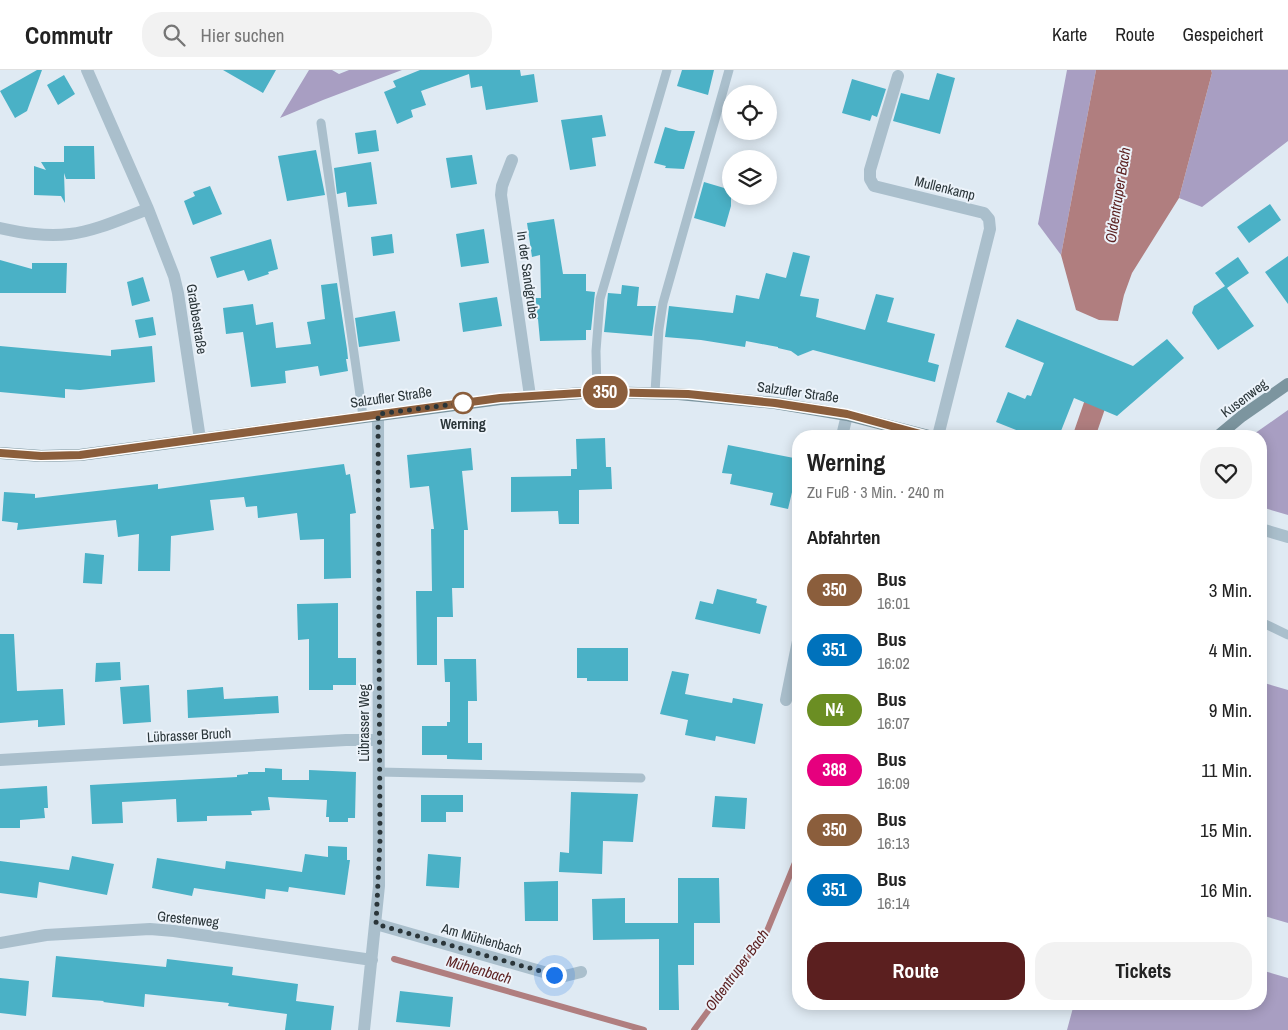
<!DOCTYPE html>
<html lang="de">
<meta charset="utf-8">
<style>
:root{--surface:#fff;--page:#f2f2f2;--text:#222;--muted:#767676;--line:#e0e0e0;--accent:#5b1f1f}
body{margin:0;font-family:"Archivo Narrow",sans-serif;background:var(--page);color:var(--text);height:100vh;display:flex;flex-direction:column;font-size:19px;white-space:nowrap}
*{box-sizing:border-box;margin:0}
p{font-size:16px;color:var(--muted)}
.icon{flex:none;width:28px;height:28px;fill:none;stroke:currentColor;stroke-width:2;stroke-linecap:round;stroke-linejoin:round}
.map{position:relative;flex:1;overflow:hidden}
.sheet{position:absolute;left:792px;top:360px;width:475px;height:580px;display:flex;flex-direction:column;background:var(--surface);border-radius:20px;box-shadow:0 2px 12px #0003}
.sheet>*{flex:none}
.badge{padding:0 10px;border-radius:16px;font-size:18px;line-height:32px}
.fabs{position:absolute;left:722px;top:15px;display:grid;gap:10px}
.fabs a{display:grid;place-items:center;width:55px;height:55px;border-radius:50%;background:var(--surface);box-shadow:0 2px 12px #0003;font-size:25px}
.you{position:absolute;width:25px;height:25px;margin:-12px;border:4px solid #fff;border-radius:50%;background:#1a73e8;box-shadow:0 0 0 8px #1a73e833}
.map>.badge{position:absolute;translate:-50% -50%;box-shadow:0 0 0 2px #fff}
h2{padding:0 15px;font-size:19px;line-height:45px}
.round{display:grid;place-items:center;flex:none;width:52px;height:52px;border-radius:20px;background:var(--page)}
.overview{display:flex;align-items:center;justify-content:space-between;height:85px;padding:0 15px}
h1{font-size:24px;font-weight:800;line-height:38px}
.cta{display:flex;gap:10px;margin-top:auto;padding:10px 15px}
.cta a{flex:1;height:58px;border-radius:20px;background:var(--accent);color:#fff;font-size:20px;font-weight:800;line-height:58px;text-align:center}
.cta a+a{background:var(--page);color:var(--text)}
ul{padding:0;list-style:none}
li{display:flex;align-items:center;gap:15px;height:60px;padding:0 15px}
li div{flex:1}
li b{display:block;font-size:19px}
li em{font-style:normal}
li .badge{min-width:55px;font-weight:700;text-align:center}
header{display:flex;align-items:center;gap:30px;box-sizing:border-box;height:70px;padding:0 25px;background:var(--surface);border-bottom:1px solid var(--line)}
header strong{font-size:24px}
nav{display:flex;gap:28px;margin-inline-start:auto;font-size:18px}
.search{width:350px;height:45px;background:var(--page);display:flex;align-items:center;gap:12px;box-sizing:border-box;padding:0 18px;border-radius:20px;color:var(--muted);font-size:19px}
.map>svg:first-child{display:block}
.green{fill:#a89ec2}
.water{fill:#b07e7f}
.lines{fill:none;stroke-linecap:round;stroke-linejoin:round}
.stream{stroke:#b07e7f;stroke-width:6}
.canal{stroke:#b07e7f;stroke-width:22}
.building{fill:#4ab1c6}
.lane{stroke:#aabfcc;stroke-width:9}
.street{stroke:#aabfcc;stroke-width:12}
.secondary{stroke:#7c959f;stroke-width:12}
.line-casing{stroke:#fff;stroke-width:11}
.line{stroke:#8b5e3c;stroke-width:8}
.walk{stroke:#2a3539;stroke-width:5;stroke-dasharray:0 9}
.stop-dot{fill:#fff;stroke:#8b5e3c;stroke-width:2.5}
.labels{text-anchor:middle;stroke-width:4;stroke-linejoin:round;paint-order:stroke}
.street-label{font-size:14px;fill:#2a3539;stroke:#ecf3fa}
.stop-label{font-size:14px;font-weight:bold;fill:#2a3539;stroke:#ecf3fa}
.water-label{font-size:15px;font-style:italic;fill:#5b1f1f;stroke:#ecf3fa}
</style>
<header>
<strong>Commutr</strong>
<div class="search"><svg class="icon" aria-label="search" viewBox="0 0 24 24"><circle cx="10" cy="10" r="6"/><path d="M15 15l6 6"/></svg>Hier suchen</div>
<nav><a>Karte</a><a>Route</a><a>Gespeichert</a></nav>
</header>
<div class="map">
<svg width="1288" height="960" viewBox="0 0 1288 960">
<rect width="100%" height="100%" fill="#dfeaf3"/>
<path class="green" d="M309 0H332L339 4 349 0H402L323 30 280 48Z
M1067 0H1096L1061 185 1038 154Z
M1211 0H1288V71L1202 137 1179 128 1212 3Z
M1288 340V445L1261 437V366H1251Z
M1261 612 1288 620V853L1261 845Z
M1261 900 1288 908V960H1067L1074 934H1261Z"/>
<path class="water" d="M1096 0H1211L1212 3 1179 128 1132 203 1124 225 1118 251 1099 250 1076 240 1061 185Z"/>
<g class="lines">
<path class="stream" d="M394 889 644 960
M694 960 767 861 799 783"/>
<path class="canal" d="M1084 366 1094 337"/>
</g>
<path class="building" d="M37 0H42L27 41 15 48 0 21Z
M223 0H276L263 23Z
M420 0H520L521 6 534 4 538 32 486 40 482 16 471 18 469 4 421 21 426 35 411 40 413 47 397 54 384 22 396 17 393 11Z
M682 0H714L708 25 677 16Z
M937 3 955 8 940 64 893 51 901 23 929 30Z
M64 5 75 24 58 35 47 15Z
M852 9 886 19 877 47 872 45 870 51 842 43Z
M602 45 606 66 592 68 596 96 570 100 561 50Z
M665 57 679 61H695L684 99 665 98 666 96 654 93Z
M376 60 379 81 358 84 355 63Z
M64 76H94L95 109H66L64 103 65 133 61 126 34 125V96L46 100 41 92H64Z
M316 80 325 125 287 131 278 86Z
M472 85 477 114 451 118 446 88Z
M371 92 377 134 348 137 346 122 337 124 334 98Z
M704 112 731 120V136L725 157 694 148Z
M210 116 222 144 193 155 184 131 195 126 193 122Z
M1270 134 1281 150 1249 173 1237 157Z
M554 149 563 204H586V221L595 222 591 260H586V270L540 271 538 249 533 248V228H541L540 185 532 187 527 153Z
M484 159 489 193 461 197 456 164Z
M392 164 394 183 373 186 371 167Z
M271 169 278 199 268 202 269 204 248 211 244 200 217 208 210 187Z
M793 182 810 186 800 226 819 229 816 247 865 260 876 224 894 228 887 252 935 264 928 292 939 295 935 312 813 280 798 286 791 281 778 278V277L746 271 745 277 701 270 665 267 669 236 733 243 736 225 759 229 766 203 786 208Z
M1288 186V234L1265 202Z
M1238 187 1249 203 1227 218 1254 256 1218 280 1192 243 1194 236 1225 216 1215 203Z
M0 190 32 199V193H67L66 223H0Z
M143 207 150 231 132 236 127 212Z
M337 213 347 279 348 289H346L348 301 320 306 318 296 285 301 286 313 251 317 243 262 226 264 223 238 253 234 256 255 273 252 276 278 311 274 307 252 325 249 321 215Z
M622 215 639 217 637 236H656L652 266 604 262 608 223 621 224Z
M497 227 502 256 463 262 459 233Z
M395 241 400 271 359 277 355 248Z
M153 247 156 265 139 268 135 250Z
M1017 249 1133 296 1167 269 1184 288 1117 346 1074 328 1059 366H1031L996 352 1008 322 1025 329 1027 325 1031 326 1044 293 1005 277Z
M0 276 111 286V280L152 276 155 312 80 320 65 319V328L0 322Z
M605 368 606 397H611L612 419 579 420V454H559L558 441 511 442V407L571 406V399H577L576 369Z
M728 375 799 389V419L793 418 788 439 770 435 773 423 730 414 732 404 722 403Z
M471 378 473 400 462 401 468 460H464V518H452L453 547H437V595H417L416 521H432L431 459H434L429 416 410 418 407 385Z
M344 394 346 405 350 404 356 443 350 444 351 508 324 509V469L300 470 297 443 258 448 257 436 246 437 244 427 210 430 214 460 171 466 170 501H138L139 464 118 467 116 450 17 460 18 453 2 451 4 422 35 424V428L158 414V419Z
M85 483 104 485 102 514 83 513Z
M717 519 757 529 756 533 767 536 760 564 695 549 700 531 713 534Z
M338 533V588H356V615H333V620H309V569L298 570 297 534Z
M0 564H14L17 621 63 619 65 655 38 657V650L0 653Z
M577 578H628V611H587V608H577Z
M444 589H476L477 631H468V673H482V690L447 689V685H422V656H447V652H450V612H445Z
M120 592 121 610 95 612 96 593Z
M672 601 689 604 685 624 732 633 733 628 763 634 755 674 716 666 715 671 685 665 688 650 660 644Z
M149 615 151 652 123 654 120 617Z
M223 617 224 629 278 626 279 643 188 648 187 620Z
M265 698 282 699V710H309V700L356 702 355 748H348V752H329V747H326L327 730 268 727 270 740 251 741 252 745 207 746V751L177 752 176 729 122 732 123 753 92 754 90 715 237 707V705L248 704V702H265Z
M47 716 48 738H44L45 748 20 750V758H0V719Z
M571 722 638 724 633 772 603 771 602 804 559 802 560 782 569 783Z
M421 725H463V742H446V752H421Z
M715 726 747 728 745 759 712 757Z
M328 776 347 777V790H350L345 825 289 817 288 822 266 819 265 829 194 818 192 826 152 818 157 788 225 799 226 791 302 802 305 784 328 787Z
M428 784 461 787 459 818 426 816Z
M72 786 114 794 107 825 39 812 37 828 0 823V791L69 800Z
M678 808H719L720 853H678Z
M558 811V851H525L524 812Z
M625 828V853H694V895H678L679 940H659V869L593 870 592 829Z
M56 886 166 897 167 889 233 897 232 905 298 914 296 931 334 936 331 960H285L287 944 228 936 229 933 145 924 144 937 103 932 104 931 52 927Z
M0 908 29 911 26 946 0 943Z
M400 921 453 927 450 957 396 952Z"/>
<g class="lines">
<path class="lane" d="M321 53 363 346
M597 322 596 281 600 229 667 0
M655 322 659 259 663 233 729 0
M1261 552 1288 565
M379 702 641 708"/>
<path class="street" d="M87 0 148 139 174 206 178 223 200 369
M898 6 870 100V109L874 116 984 143 989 149 990 159 938 366
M512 90 502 116 501 125 530 326
M0 158C23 163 46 167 70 164 96 161 123 148 148 139
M842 366 847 345
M1261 459 1288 467
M786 630 799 566
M0 690 346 670H379
M376 854 554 905 565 906 581 902
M0 873 46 865 150 859 174 861 372 890
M364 960 379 816 378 345"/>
<path class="secondary" d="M1218 366 1242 346 1288 314
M0 383 41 386 80 385 500 329 597 322 678 324 775 333 847 345 929 366"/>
</g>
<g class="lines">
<g class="line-casing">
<path id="line" d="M0 383 41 386 80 385 500 328 596 322 688 324 775 333 847 344 928 366"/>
</g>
<use href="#line" class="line"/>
<path class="walk" d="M463 333 378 344 380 770 376 854 554 905"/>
</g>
<circle class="stop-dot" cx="463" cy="333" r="10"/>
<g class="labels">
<g class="street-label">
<text transform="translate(945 118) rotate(14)" y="5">Mullenkamp</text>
<text transform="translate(528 205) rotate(82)" y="5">In der Sandgrube</text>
<text transform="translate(197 249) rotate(81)" y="5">Grabbestraße</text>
<text transform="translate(798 322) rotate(8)" y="5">Salzufler Straße</text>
<text transform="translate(391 327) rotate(-8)" y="5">Salzufler Straße</text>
<text transform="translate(1244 328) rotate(-37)" y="5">Kusenweg</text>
<text transform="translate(364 653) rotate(-90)" y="5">Lübrasser Weg</text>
<text transform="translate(189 665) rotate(-3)" y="5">Lübrasser Bruch</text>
<text transform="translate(188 849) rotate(6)" y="5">Grestenweg</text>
<text transform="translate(482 869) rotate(16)" y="5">Am Mühlenbach</text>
</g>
<g class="stop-label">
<text x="463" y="359">Werning</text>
</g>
<g class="water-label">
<text transform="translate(1118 125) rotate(-81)" y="5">Oldentruper Bach</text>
<text transform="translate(479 900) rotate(16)" y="5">Mühlenbach</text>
<text transform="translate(737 900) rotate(-54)" y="5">Oldentruper Bach</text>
</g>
</g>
</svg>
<div class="fabs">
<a><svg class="icon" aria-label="locate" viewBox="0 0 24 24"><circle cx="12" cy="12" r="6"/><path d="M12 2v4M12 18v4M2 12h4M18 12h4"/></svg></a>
<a><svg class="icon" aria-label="layers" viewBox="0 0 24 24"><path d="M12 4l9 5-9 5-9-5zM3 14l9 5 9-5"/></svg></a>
</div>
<div class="you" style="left:554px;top:905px"></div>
<b class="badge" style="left:605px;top:322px;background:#8b5e3c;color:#fff">350</b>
<section class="sheet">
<div class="overview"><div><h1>Werning</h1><p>Zu Fuß · 3 Min. · 240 m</p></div><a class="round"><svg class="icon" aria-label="heart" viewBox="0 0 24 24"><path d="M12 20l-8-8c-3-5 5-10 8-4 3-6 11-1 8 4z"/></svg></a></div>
<h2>Abfahrten</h2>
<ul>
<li><span class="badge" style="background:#8b5e3c;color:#fff">350</span><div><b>Bus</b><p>16:01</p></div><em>3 Min.</em></li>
<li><span class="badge" style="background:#0072bc;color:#fff">351</span><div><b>Bus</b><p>16:02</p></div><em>4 Min.</em></li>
<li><span class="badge" style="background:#6b8e23;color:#fff">N4</span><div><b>Bus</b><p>16:07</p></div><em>9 Min.</em></li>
<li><span class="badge" style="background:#e6007e;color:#fff">388</span><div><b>Bus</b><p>16:09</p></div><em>11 Min.</em></li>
<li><span class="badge" style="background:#8b5e3c;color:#fff">350</span><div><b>Bus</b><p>16:13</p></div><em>15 Min.</em></li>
<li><span class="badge" style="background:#0072bc;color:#fff">351</span><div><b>Bus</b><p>16:14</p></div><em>16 Min.</em></li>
</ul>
<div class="cta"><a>Route</a><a>Tickets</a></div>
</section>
</div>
